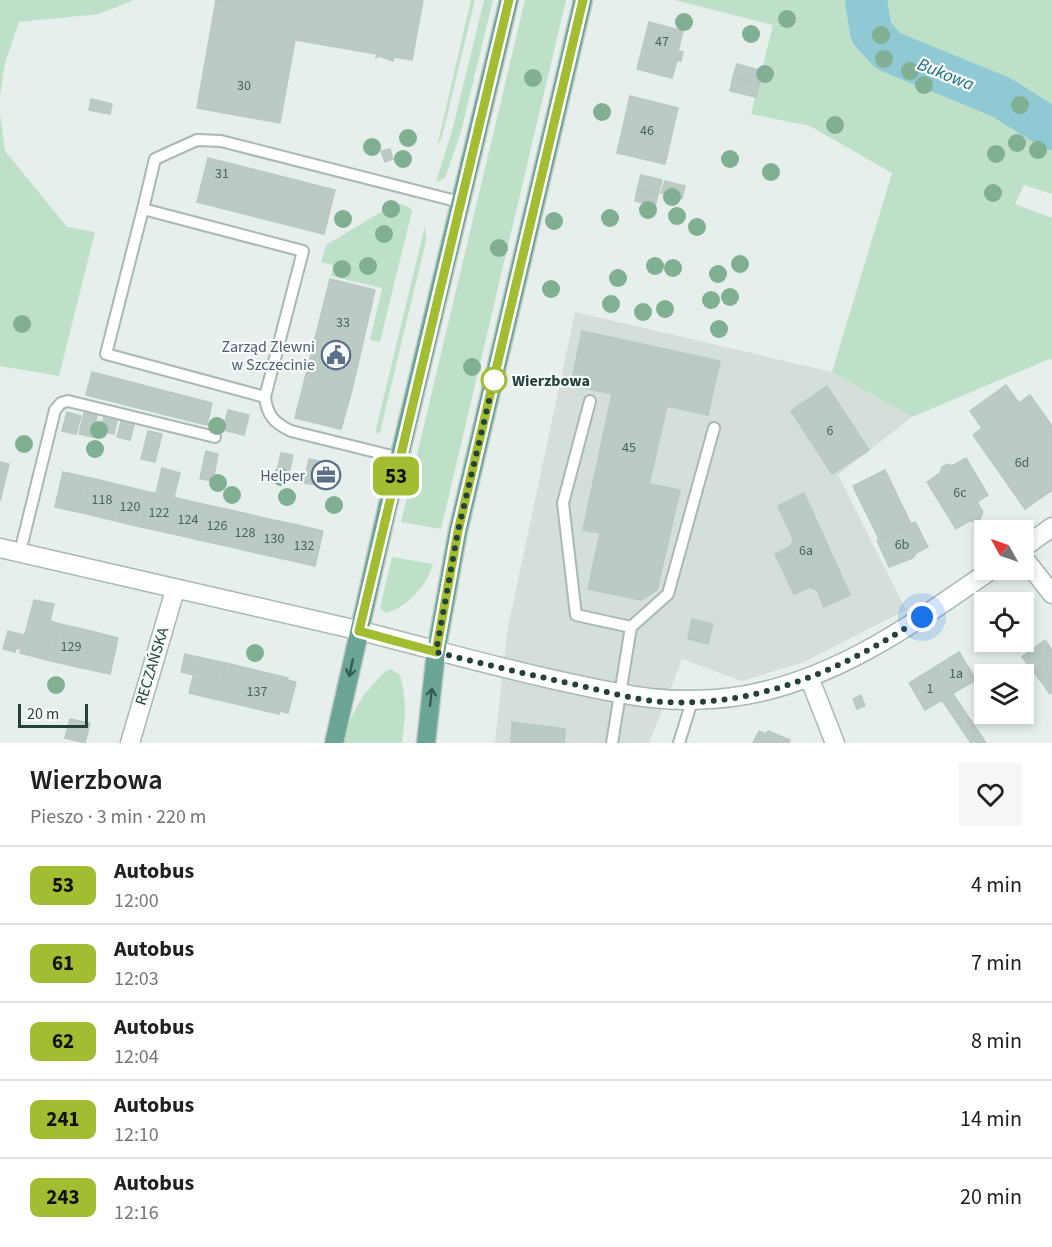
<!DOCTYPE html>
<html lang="pl">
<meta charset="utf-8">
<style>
:root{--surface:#fff;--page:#f6f6f6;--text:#202124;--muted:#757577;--line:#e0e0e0}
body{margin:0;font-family:"Source Sans 3",sans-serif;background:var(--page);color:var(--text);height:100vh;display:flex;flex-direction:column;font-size:22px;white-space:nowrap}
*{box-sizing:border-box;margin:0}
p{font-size:20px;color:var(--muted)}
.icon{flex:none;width:33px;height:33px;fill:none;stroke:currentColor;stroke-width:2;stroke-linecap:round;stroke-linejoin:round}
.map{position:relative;height:743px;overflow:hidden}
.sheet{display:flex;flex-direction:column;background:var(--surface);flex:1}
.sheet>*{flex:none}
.badge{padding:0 12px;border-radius:9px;font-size:21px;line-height:39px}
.needle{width:39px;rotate:310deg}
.buttons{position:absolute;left:974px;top:520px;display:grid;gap:12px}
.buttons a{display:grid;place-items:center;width:60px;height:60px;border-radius:0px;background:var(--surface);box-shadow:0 3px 9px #0003;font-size:30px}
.scale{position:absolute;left:18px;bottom:15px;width:70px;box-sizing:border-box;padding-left:6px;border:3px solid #24423a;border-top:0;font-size:16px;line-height:21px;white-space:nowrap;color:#24423a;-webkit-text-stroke:4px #f7fbf9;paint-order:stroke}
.you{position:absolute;width:30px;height:30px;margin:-15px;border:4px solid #fff;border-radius:50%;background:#1a73e8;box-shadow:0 0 0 9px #1a73e833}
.map>.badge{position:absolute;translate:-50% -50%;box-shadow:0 0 0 3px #fff}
.round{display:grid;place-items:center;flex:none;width:63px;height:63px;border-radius:0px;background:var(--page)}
.overview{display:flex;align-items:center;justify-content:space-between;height:102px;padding:0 30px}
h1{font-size:28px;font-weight:600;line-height:45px}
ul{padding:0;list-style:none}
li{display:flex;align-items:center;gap:18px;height:78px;padding:0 30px;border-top:2px solid var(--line)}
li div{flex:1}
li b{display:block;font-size:22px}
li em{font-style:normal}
li .badge{min-width:66px;font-weight:700;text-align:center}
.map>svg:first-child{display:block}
.built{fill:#d4dfda}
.green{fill:#bfe0c8}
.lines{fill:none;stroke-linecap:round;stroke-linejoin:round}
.river{stroke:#8ec9d4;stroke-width:42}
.building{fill:#bbcac4;stroke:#b8c9c2;stroke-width:1.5}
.lane-casing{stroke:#a8b8b2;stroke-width:14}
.street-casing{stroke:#a8b8b2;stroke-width:21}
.primary-casing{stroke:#c2cac8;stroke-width:21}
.lane{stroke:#fff;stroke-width:10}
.street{stroke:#fff;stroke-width:18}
.primary{stroke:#6aa596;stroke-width:18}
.tree{fill:#80af93}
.oneway{stroke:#365b51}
.line-casing{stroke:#fff;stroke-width:14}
.line{stroke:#a2bd31;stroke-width:9}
.walk{stroke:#24423a;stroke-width:6;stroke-dasharray:0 10.8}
.stop-dot{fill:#fff;stroke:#a2bd31;stroke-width:3}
.labels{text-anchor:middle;stroke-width:4.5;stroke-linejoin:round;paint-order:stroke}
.number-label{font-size:14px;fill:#4a645c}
.service-label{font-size:16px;fill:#4e5e75;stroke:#f7fbf9;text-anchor:end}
.stop-label{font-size:16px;font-weight:bold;fill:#24423a;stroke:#f7fbf9;text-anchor:start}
.street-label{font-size:16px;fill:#24423a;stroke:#f7fbf9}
.water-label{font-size:18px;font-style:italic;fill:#1c6f80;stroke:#f7fbf9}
</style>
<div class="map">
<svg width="1052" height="743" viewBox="0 0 1052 743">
<rect width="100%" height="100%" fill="#e6efeb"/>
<path class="built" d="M575 312 832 372 912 417 838 475 906 610 804 662 742 681 682 659 649 743H495L507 632Z"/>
<path class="green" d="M0 0H134L99 14 19 22 5 63 0 96Z
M471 0H475L442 137 437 146Z
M484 0H493L461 132 445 178 436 182 452 131Z
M525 0H566L441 529 401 522Z
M674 0H1052V194L1024 185 1015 204 1052 218V358L912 417 832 372 892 173 810 126 751 114 773 25Z
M0 114 5 151 67 227 95 232 59 376 0 366Z
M396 203 409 207 412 211 380 342 370 340 382 288 331 276 333 265 321 262 326 245Z
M425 226 426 241 380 432 377 435 376 429Z
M392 557 433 564C428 584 407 608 386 613L380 608Z
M391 669 400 675C407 698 405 720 402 743H344C350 712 363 693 386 671Z"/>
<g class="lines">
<path class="river" d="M866 0 871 32 888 51 1001 97 1052 129"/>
</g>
<path class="building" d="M216 0H423L412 60 393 57V61L379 56 376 58 377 54 295 40 280 123 197 108Z
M649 22 683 31 678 51 683 52 681 61 677 60 672 78 637 69Z
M737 64 762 71 760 83 733 77Z
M733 77 760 83 756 97 730 91Z
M630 96 678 108 665 164 617 153Z
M91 99 112 104 110 114 89 110Z
M390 149 393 159 385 162 381 151Z
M208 158 335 190 324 234 197 202Z
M641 175 662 180 658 195 637 190Z
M665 181 685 186 682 198 661 193Z
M637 190 658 195 655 206 635 201Z
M330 279 375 290 352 390 341 429 295 418Z
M582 331 720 361 708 415 667 406 649 484 680 490 657 590 641 600 588 589 600 533 583 530 612 394 571 385Z
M92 372 212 403 207 425 86 395Z
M1006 385 1019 403 1030 395 1052 426V490L1025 509 973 435 982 428 970 411Z
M827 386 869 450 832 474 791 411Z
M228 410 249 415 244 435 223 430Z
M67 412 81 416 76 434 62 431Z
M84 413 97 415 93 437 79 434Z
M105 413 118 416 114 434 101 431Z
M122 418 135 421 130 440 117 437Z
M148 431 162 434 155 462 141 459Z
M206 451 218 454 213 481 200 479Z
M281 453 293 455 289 473 277 471Z
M966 458 988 495 977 502 983 512 980 519 975 522 969 521 956 529 927 482 940 473 942 467 947 464 952 466Z
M309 459 338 465 333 488 304 483Z
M0 462 9 464 0 501Z
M162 468 180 473 174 497 177 498 169 533 141 527 149 492 156 493Z
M885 470 911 524 879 539 853 486Z
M63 472 91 478 83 513 55 507Z
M91 478 120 485 112 520 83 513Z
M120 485 149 492 141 527 112 520Z
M804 493 850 595 824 607 817 590 810 587 794 594 775 554 791 546 793 539 778 506Z
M177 498 207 505 199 540 169 533Z
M207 505 235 511 227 546 199 540Z
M235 511 264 518 256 553 227 546Z
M264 518 293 524 284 559 256 553Z
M915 522 928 547 916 553 913 558 889 567 877 540Z
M293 524 323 531 315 566 284 559Z
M34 600 54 604 50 621 60 624 51 661 20 653Z
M692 619 713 624 708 644 688 639Z
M60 624 91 631 82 668 51 661Z
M8 631 24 635 21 649 16 648 15 652 3 649Z
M91 631 118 638 110 674 82 668Z
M1045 640 1052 650V677L1043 684 1022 657Z
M959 652 976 680 952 694 935 667Z
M185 654 198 657 194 675 181 672Z
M198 657 226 663 219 700 189 693Z
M226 663 288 678 287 680 296 682 288 713 280 711 279 714 219 700Z
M935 667 957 700 946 706 942 700 925 710 909 683Z
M1052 677V692L1050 694 1043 684Z
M861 695 865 706 857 709 853 699Z
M957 700 986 743H977L975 740 971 743 946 706Z
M70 719 90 723 85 743 65 738Z
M512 722 565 729 564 743H511Z
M759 731 766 734 768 731 790 740 789 743H753Z"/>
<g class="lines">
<g class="lane-casing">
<path id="lane" d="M143 209 155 159 197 140 221 141 460 202
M265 397 106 354 143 209 303 251 265 397C267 415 274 423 291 431L400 458
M590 401 563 503 576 615 631 627 612 743
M20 552 55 410 61 403 68 401 215 437
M631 627 668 594 714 428
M679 743 692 701"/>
</g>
<g class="street-casing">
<path id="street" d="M0 548C119 576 238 602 357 630 425 647 491 666 560 681 627 696 676 707 746 695 839 678 914 623 991 570
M1023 548 1052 527
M1023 557 1052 594
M809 677 835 743
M130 743 175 590"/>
</g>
<g class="primary-casing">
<path id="primary" d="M334 743 387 509 509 0
M426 743 436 652 458 531 583 0"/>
</g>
<use href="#lane" class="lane"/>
<use href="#street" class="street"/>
<use href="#primary" class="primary"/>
</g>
<g class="tree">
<circle cx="787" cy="19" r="9"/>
<circle cx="684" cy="22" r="9"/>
<circle cx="751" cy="34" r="9"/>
<circle cx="881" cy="35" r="9"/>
<circle cx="884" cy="59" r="9"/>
<circle cx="910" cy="71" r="9"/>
<circle cx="765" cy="74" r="9"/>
<circle cx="533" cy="78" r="9"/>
<circle cx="924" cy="85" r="9"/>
<circle cx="1020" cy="105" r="9"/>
<circle cx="602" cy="112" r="9"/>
<circle cx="835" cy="125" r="9"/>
<circle cx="408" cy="138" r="9"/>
<circle cx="1017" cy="143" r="9"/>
<circle cx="372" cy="147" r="9"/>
<circle cx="1038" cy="150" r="9"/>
<circle cx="996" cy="154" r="9"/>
<circle cx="403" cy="159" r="9"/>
<circle cx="730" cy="159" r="9"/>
<circle cx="771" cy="172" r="9"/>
<circle cx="993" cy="193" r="9"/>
<circle cx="672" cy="197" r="9"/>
<circle cx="391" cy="209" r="9"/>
<circle cx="648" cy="210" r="9"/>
<circle cx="677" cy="216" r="9"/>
<circle cx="610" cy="218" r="9"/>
<circle cx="343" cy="219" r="9"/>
<circle cx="554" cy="221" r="9"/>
<circle cx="697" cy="227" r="9"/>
<circle cx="384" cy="234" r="9"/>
<circle cx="499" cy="248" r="9"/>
<circle cx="740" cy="264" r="9"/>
<circle cx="368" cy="266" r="9"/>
<circle cx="655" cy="266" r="9"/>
<circle cx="673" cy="268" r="9"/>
<circle cx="342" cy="269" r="9"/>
<circle cx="718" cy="274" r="9"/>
<circle cx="618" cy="278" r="9"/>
<circle cx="551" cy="289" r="9"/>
<circle cx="730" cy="297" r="9"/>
<circle cx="711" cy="300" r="9"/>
<circle cx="611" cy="304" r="9"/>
<circle cx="665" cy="309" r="9"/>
<circle cx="643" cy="312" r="9"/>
<circle cx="22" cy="324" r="9"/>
<circle cx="719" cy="329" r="9"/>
<circle cx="472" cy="367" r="9"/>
<circle cx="217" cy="426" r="9"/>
<circle cx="99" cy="430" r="9"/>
<circle cx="24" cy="444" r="9"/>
<circle cx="95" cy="449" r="9"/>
<circle cx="281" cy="477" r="9"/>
<circle cx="218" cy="483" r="9"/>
<circle cx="232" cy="495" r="9"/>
<circle cx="287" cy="497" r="9"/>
<circle cx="334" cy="505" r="9"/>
<circle cx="255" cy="653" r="9"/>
<circle cx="56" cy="685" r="9"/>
</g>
<defs><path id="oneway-shaft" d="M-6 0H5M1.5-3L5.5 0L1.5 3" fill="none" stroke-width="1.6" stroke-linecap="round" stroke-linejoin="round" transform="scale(1.5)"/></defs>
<g class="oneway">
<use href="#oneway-shaft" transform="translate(351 668) rotate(102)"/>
<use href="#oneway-shaft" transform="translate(431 697) rotate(-83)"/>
</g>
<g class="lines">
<g class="line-casing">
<path id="line" d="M509 0 359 631 436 652 458 531 583 0"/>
</g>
<use href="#line" class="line"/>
<path class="walk" d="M494 380 458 531 436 652C483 664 530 675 578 685 603 691 628 698 653 701 749 711 845 670 922 617"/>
</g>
<defs>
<g id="civic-ring" transform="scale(1.5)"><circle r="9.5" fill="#f7fbf9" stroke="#5c6f8a" stroke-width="1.5"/><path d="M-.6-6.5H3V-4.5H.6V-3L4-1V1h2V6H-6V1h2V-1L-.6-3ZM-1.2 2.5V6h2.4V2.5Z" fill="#5c6f8a"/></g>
<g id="office-ring" transform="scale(1.5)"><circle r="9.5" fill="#f7fbf9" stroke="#5c6f8a" stroke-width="1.5"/><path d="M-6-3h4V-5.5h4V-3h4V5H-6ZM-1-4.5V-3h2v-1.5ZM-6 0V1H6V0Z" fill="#5c6f8a"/></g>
</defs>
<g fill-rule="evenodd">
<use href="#civic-ring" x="336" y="355"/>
<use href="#office-ring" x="326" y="475"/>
</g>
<circle class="stop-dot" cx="494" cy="380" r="12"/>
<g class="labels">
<g class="number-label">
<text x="662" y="46">47</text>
<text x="244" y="90">30</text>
<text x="647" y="135">46</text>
<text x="222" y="178">31</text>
<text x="343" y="327">33</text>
<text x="830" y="435">6</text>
<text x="629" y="452">45</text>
<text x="1022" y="467">6d</text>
<text x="960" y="497">6c</text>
<text x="102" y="504">118</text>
<text x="130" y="511">120</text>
<text x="159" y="517">122</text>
<text x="188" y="524">124</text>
<text x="217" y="530">126</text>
<text x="245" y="537">128</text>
<text x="274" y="543">130</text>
<text x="902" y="549">6b</text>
<text x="304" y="550">132</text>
<text x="806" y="555">6a</text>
<text x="71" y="651">129</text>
<text x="956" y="678">1a</text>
<text x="930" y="693">1</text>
<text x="257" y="696">137</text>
</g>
<g class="service-label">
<text x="315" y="352">Zarząd Zlewni<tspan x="315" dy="18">w Szczecinie</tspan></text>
<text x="305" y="481">Helper</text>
</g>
<g class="stop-label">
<text x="512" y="386">Wierzbowa</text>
</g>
<g class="street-label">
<text transform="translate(151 666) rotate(-73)" y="6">RECZAŃSKA</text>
</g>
<g class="water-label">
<text transform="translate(946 74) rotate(22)" y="6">Bukowa</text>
</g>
</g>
</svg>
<div class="buttons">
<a><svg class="needle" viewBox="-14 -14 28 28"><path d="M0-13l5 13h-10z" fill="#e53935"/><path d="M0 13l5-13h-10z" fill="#757577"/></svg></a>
<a><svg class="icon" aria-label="locate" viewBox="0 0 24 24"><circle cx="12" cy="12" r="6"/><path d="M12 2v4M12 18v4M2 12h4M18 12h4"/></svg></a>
<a><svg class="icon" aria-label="layers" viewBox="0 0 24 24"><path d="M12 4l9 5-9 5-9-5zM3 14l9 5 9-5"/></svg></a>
</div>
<div class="scale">20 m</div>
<div class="you" style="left:922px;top:617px"></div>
<b class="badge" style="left:396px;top:476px;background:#a2bd31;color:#111">53</b>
</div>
<section class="sheet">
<div class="overview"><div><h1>Wierzbowa</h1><p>Pieszo · 3 min · 220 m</p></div><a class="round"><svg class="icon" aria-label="heart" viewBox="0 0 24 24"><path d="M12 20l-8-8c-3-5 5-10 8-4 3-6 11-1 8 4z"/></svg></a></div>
<ul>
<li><span class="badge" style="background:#a2bd31;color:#111">53</span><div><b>Autobus</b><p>12:00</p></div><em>4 min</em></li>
<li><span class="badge" style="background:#a2bd31;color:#111">61</span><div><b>Autobus</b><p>12:03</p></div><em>7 min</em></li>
<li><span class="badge" style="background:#a2bd31;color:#111">62</span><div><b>Autobus</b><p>12:04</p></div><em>8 min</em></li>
<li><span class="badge" style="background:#a2bd31;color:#111">241</span><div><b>Autobus</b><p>12:10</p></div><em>14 min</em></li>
<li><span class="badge" style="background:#a2bd31;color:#111">243</span><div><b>Autobus</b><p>12:16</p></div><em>20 min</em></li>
</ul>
</section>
